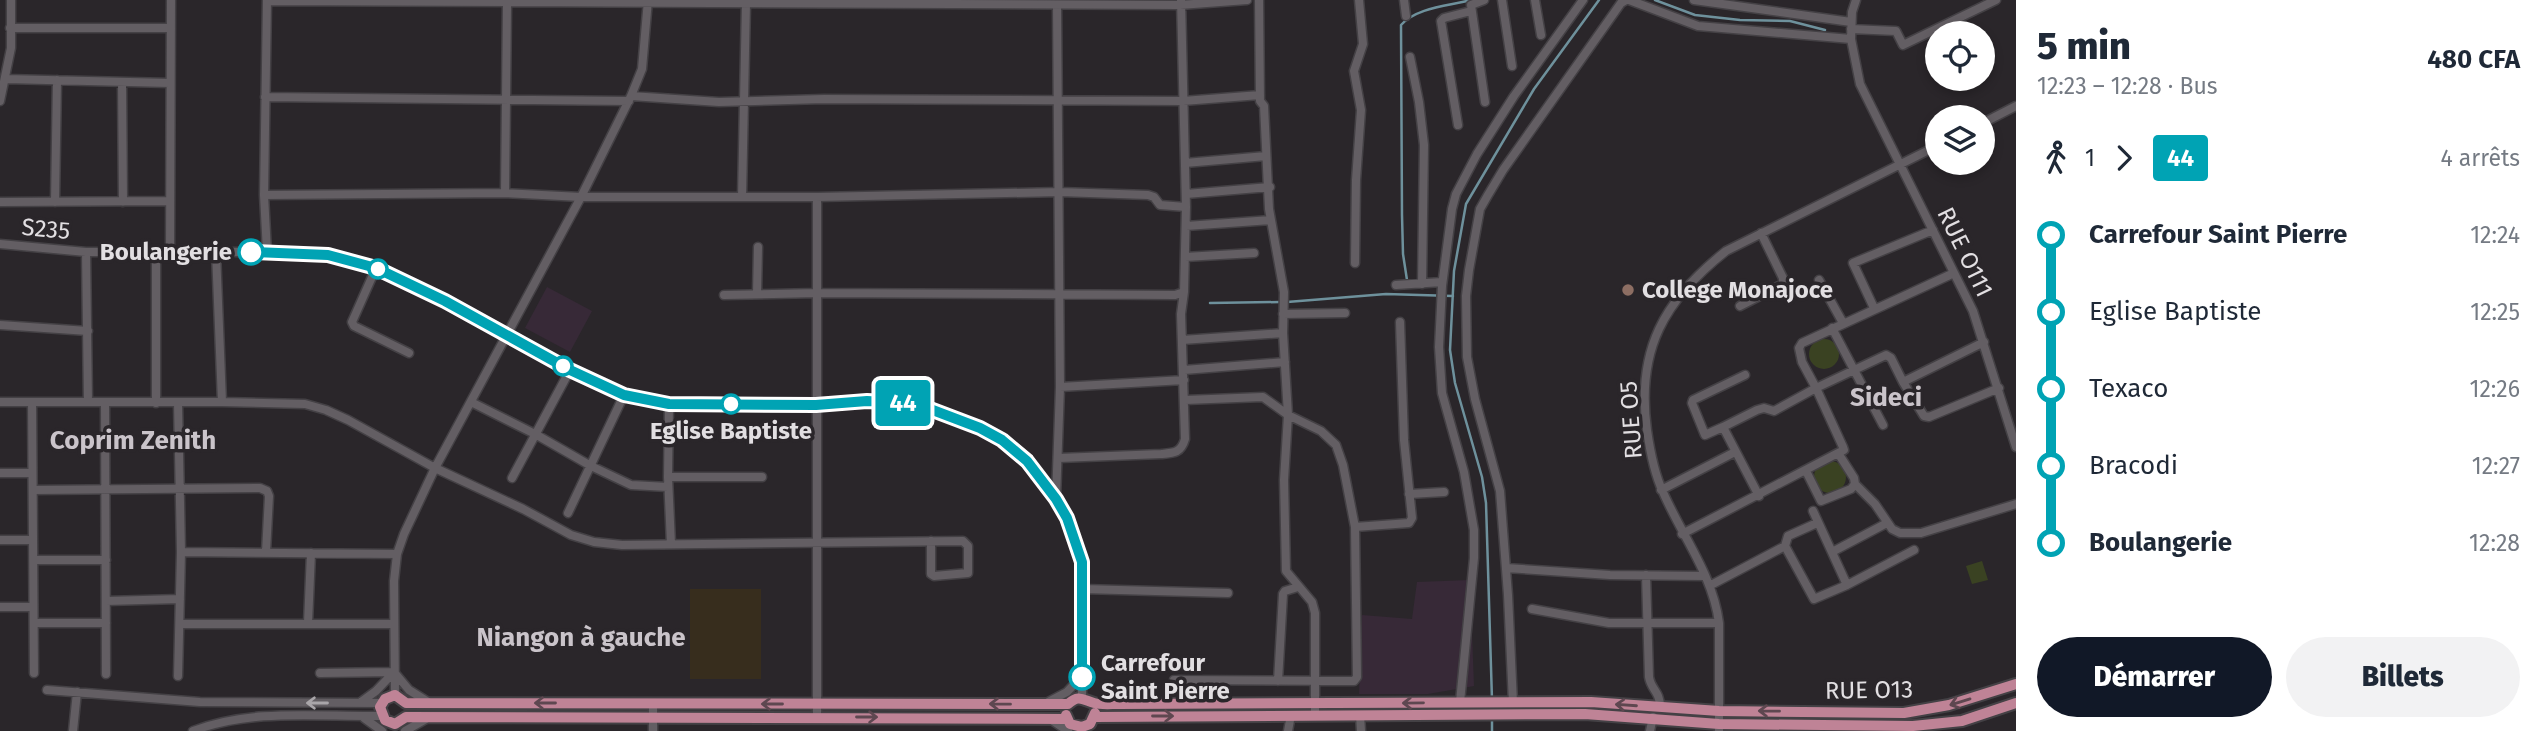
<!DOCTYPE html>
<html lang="fr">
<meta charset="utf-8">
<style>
:root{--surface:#fff;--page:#f2f2f3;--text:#1f2937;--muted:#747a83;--accent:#111827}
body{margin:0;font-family:"Fira Sans",sans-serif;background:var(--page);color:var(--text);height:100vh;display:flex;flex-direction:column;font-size:26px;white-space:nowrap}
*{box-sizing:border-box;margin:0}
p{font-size:23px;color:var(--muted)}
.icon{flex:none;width:38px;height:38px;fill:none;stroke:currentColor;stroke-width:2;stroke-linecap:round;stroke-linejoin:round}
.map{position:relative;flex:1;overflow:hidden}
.details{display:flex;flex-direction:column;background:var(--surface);width:525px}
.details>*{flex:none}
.badge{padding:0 14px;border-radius:5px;font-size:24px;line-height:46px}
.tools{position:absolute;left:1925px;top:21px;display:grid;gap:14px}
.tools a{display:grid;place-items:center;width:70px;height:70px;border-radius:50%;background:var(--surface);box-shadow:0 4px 10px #0003;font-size:35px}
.map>.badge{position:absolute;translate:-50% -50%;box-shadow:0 0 0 4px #fff}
.legs{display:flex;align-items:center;gap:10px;height:77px;padding:0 21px;font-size:23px}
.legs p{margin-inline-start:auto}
.head{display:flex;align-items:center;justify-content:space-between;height:119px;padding:0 21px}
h1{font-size:38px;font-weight:800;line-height:52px}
.cta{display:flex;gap:14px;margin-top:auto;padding:14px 21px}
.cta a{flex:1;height:80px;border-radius:42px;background:var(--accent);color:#fff;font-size:28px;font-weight:800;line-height:80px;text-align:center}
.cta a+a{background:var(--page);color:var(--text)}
ul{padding:0 21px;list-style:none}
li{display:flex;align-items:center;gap:24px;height:77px;font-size:26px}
li i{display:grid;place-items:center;width:10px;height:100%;margin:0 9px;background:currentColor}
li i::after{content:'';width:18px;height:18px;margin:-9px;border:5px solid;border-radius:50%;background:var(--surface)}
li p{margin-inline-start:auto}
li:first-child i{background:linear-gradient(#0000 50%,currentColor 0)}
li:last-child i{background:linear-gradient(currentColor 50%,#0000 0)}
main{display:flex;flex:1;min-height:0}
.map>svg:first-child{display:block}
.commercial{fill:#372937}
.medical{fill:#372d1d}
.green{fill:#3a4222}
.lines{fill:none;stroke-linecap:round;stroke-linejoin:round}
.stream{stroke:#6e919c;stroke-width:2.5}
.minor-casing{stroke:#444145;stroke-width:11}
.major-casing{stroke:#444145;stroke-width:14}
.minor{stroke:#635e63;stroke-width:8}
.major{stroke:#bf8396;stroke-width:10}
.oneway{stroke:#5e4750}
.oneway2{stroke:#a9a5a9}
.line-1-casing{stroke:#fff;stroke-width:16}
.line-1{stroke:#00a3b4;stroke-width:10}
.stop-1-dot{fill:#fff;stroke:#00a3b4;stroke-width:3.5}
.education-dot{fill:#8d6e63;stroke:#2a262a;stroke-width:2.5}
.labels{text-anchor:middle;stroke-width:7;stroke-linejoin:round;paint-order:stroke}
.street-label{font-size:24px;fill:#e2dfe2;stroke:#2a262a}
.stop-label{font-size:24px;font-weight:bold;fill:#e2dfe2;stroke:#2a262a;text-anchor:end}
.poi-label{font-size:24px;font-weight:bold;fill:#e2dfe2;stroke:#2a262a;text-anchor:start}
.neighbourhood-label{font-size:26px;font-weight:bold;fill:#cac4ca;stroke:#2a262a}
</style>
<main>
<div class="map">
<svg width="2016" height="731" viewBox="0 0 2016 731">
<rect width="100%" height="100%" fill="#2a262a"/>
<path class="commercial" d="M547 287 592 311 570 352 525 328Z
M1470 580 1474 686 1428 694H1359L1362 615 1412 619 1417 582Z"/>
<path class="medical" d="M690 589H761V679H690Z"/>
<path class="green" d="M1809 354a15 15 0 1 1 30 0a15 15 0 1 1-30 0Z
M1814 477a16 16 0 1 1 32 0a16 16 0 1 1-32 0Z
M1982 561 1988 580 1972 584 1966 566Z"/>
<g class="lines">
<path class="stream" d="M1655 0 1695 15 1740 20 1790 21 1825 30
M1407 280 1403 254 1402 215 1401 25C1417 7 1449 6 1471 0
M1287 302 1386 294 1453 296
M1210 303 1280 302
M1492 700 1486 503 1482 477 1455 383 1450 350 1454 271 1466 204 1534 89 1599 0
M1492 731V717"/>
<g class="minor-casing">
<path id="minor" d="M267 0 264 195 267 252
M1259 0 1260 101 1264 106 1269 209 1284 292 1283 333 1288 415 1284 480 1286 571 1312 602 1315 613V715
M1404 0 1406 16
M1484 0 1471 5 1485 102
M1502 0 1512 66
M1535 0 1541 35
M1629 0 1698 26 1851 39
M1694 0 1851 22
M1856 0 1852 12 1851 39 1860 84 1973 311 2016 447
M267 1 1180 5 1247 0
M10 28H171
M1851 29 1896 31 1903 45 1996 0
M1410 57 1419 102 1424 145 1422 284
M6 79 170 83
M122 82 123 202
M631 96 719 102 824 99 1183 101 1260 95
M265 97 629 101
M0 101 11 48V0
M1983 123 2016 106
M1458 125 1441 21 1444 18 1471 11
M1185 163 1266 156
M505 193 507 4
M1186 194 1270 187
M264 195 505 193 581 197H817L1060 192 1148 195 1154 197 1160 205 1186 207
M742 197 746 3
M817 197V293L1175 295 1184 292 1186 207 1181 0
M0 202 170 201
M55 202 57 80
M1186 226 1271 220
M0 244 86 252H267L336 256 376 268 409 283 509 334 570 370 624 395 669 404 816 405 867 401 903 403 957 418 1002 440 1027 461 1056 499 1067 518 1082 562V697
M86 252 88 402
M156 252V403
M170 252 171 0
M216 252 222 402
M1185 257 1254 253
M1355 263 1356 180 1361 110 1354 71 1363 44 1359 0
M376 268 352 322 354 326 409 353
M1954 273 1802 343 1799 348 1802 362 1816 388 1886 355 1891 358 1903 382 1984 342
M1819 280 1843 323
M1396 285 1442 282
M757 294 758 247
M724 295 817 293V717
M1740 306 1783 284V278L1761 233
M1874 308 1853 263 1933 230
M1283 314 1345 313
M0 325 88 331
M1832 328 1883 425
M1182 340 1283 333
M1184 370 1285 362
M1745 375 1693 400 1692 403 1705 435 1723 427 1759 496
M1903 382 1924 416 1929 417 1999 388
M1060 387 1184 380
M0 402H222L305 404 326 410 348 420 435 468 523 509 571 535 594 542 622 545 963 541 968 546V573L934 576 931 574V541
M32 402 34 673
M105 402 106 674
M471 402 535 434 591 466 631 485 668 487
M178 403 181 552 178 676
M669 404 668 477 671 544
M1723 427 1757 410 1764 408 1774 411 1816 388 1843 447 1844 450 1838 453
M1059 458 1161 454C1174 453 1181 453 1185 439L1181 314 1184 292
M1806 471 1821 501 1851 489 1855 484
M0 473H32
M668 477H762
M512 478 570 370
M33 490 260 488 267 491 269 496 266 552
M1661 490 1735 452
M1409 494 1444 492
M1056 499 1060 387 1057 5
M1813 511 1847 585 1914 550
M568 513 624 395
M1355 527 1409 523 1412 518 1404 440 1400 322
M1682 534 1838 453 1854 478 1855 484 1875 504 1892 529 1900 533H1921L2016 504
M0 540H33
M1785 546 1814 599 1847 585
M181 552 397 554
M1832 552 1887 523
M34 560H106
M1506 568 1610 575 1705 576
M1646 575 1649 677C1651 690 1660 691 1660 707
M1711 585 1785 546 1788 536 1817 523
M1083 589 1228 593
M106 601 180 599
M0 607H33
M1532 609 1609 623H1719
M34 623H106
M308 623 311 553
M180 624H393
M394 672 409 690 428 702
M320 673 394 672
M1174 680 1354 681 1357 677 1355 527 1343 465 1336 445 1321 431 1288 415 1263 397 1185 400
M1211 681V704
M1278 681 1283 594 1285 591 1298 587
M47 690 200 702 381 703
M395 695 394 581 397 554 404 534 435 468 581 197 631 96 642 69 648 0
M361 702 376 691 394 672
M1048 702 1067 692 1081 677
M1460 702 1474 558V530L1464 472 1442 393 1439 347 1442 286 1452 209 1456 194 1477 154 1514 96 1583 0
M1513 703 1508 595 1500 491 1475 399 1467 357 1466 296 1469 270 1480 209 1488 195 1503 170 1621 3 1626 0
M1360 715 1361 731
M364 718 382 731
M1050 719 1068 731
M73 731 77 692
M193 731C252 708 319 717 381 716
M405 731 426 719
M653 731V704
M1288 731 1291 715
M1650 731 1653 717
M1719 731V623C1713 575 1682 536 1663 492 1654 473 1650 451 1647 430 1636 350 1664 300 1726 251L1937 146"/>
</g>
<g class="major-casing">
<path id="major" d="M1066 715 1070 724 1082 727 1090 724 1095 713
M1095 717 1585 714 1719 724 1913 726 1962 721 2016 703
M1067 719 406 717 395 724 385 720 380 707 385 699 395 695 406 703 1068 704C1079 694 1083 700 1094 703 1101 705 1111 704 1118 704L1591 702 1719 711 1904 713 1949 705 2016 684"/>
</g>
<use href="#minor" class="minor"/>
<use href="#major" class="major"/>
</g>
<defs><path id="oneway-shaft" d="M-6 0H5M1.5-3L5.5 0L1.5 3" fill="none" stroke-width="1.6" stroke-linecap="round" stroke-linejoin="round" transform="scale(1.75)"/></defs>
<g class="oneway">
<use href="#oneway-shaft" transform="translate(1960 702) rotate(163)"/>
<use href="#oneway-shaft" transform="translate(545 703) rotate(-180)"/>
<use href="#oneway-shaft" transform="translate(1413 703) rotate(179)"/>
<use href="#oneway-shaft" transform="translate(772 704) rotate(180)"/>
<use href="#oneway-shaft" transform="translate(1000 704) rotate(-179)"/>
<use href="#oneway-shaft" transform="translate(1626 705) rotate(-176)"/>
<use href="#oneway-shaft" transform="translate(1769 711) rotate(-179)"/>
<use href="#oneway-shaft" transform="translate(1163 716)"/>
<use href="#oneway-shaft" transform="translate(867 717)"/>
</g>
<use class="oneway2" href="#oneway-shaft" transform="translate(317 703) rotate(-180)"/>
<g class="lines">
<g class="line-1-casing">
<path id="line-1" d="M251 252 328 255 376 268 445 301 570 370 624 395 669 404 816 405 867 401 903 403 930 409 980 428 1002 440 1027 461 1056 499 1067 518 1082 562V677"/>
</g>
<use href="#line-1" class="line-1"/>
</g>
<g class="stop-1-dot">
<circle cx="251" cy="252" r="12"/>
<circle cx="378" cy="269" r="9"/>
<circle cx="563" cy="366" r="9"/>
<circle cx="731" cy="404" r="9"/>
<circle cx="1082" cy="677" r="12"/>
</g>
<circle class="education-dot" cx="1628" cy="290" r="7"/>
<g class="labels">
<g class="street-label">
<text transform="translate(46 229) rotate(5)" y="8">S235</text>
<text transform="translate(1965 252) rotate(64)" y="8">RUE O111</text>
<text transform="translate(1631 420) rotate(-94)" y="8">RUE O5</text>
<text transform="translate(1869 690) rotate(-1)" y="8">RUE O13</text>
</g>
<g class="stop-label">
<text x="232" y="260">Boulangerie</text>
<text x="731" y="439" text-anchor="middle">Eglise Baptiste</text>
<text x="1101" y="671" text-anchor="start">Carrefour<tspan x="1101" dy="28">Saint Pierre</tspan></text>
</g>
<g class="poi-label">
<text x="1642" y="298">College Monajoce</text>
</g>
<g class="neighbourhood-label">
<text x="1886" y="406">Sideci</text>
<text x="133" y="449">Coprim Zenith</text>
<text x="581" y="646">Niangon à gauche</text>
</g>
</g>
</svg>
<div class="tools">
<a><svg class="icon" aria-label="locate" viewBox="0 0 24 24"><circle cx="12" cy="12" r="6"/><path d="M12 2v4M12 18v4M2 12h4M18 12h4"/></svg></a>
<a><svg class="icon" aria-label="layers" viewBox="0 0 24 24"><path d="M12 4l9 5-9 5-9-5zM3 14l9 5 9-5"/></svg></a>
</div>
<b class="badge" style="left:903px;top:403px;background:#00a3b4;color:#fff">44</b>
</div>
<section class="details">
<div class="head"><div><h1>5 min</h1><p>12:23 – 12:28 · Bus</p></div><b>480 CFA</b></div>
<div class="legs"><svg class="icon" aria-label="walk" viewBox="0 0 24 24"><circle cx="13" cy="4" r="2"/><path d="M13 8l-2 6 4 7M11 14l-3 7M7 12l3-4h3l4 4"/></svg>1<svg class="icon" aria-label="forward" viewBox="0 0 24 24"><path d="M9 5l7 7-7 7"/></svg><b class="badge" style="background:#00a3b4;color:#fff">44</b><p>4 arrêts</p></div>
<ul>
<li><i style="color:#00a3b4"></i><b>Carrefour Saint Pierre</b><p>12:24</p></li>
<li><i style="color:#00a3b4"></i><span>Eglise Baptiste</span><p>12:25</p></li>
<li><i style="color:#00a3b4"></i><span>Texaco</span><p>12:26</p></li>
<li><i style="color:#00a3b4"></i><span>Bracodi</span><p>12:27</p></li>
<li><i style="color:#00a3b4"></i><b>Boulangerie</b><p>12:28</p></li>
</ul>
<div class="cta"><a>Démarrer</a><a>Billets</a></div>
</section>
</main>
